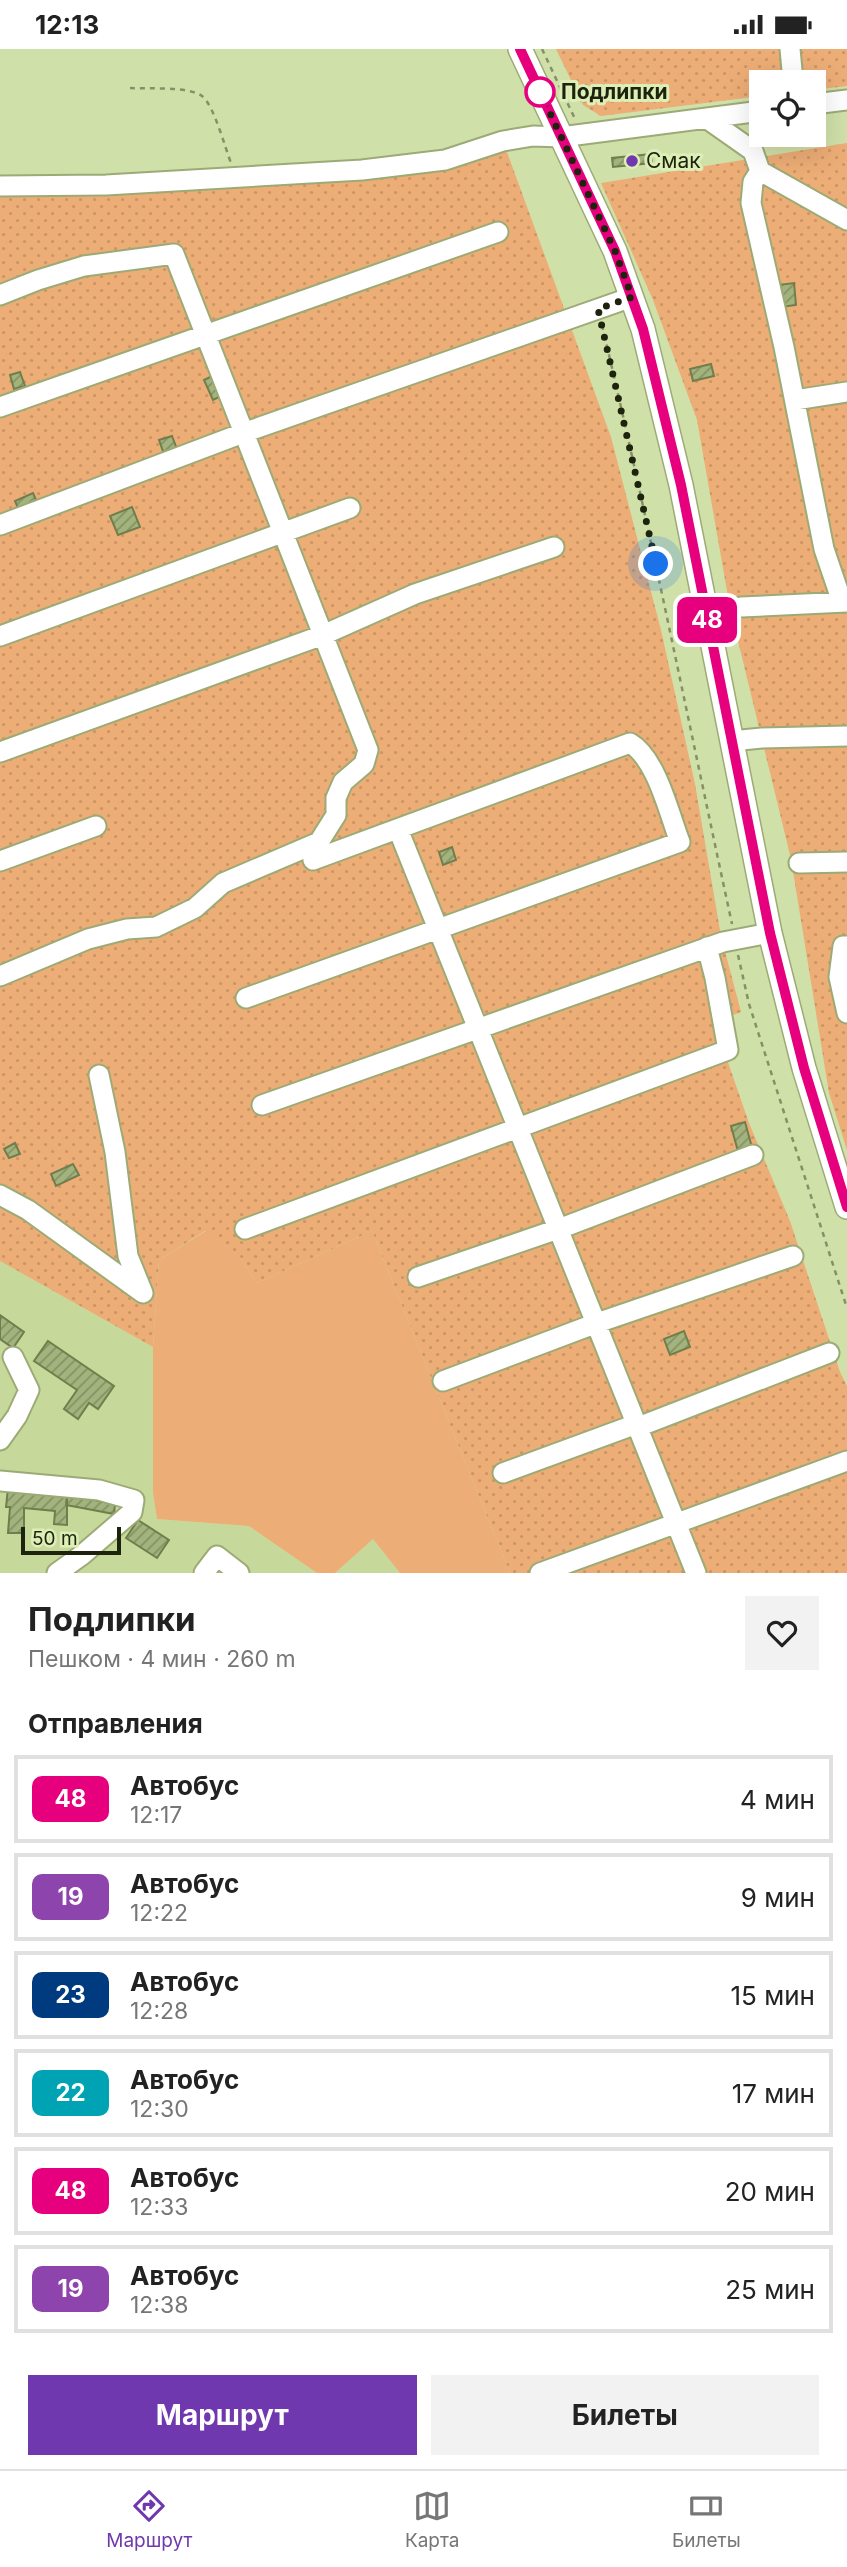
<!DOCTYPE html>
<html lang="ru">
<meta charset="utf-8">
<style>
:root{--surface:#fff;--page:#f2f2f2;--text:#222;--muted:#767676;--line:#e0e0e0;--accent:#7038ae}
body{margin:0;font-family:Inter,sans-serif;background:var(--page);color:var(--text);height:100vh;display:flex;flex-direction:column;font-size:26px;white-space:nowrap}
*{box-sizing:border-box;margin:0}
p{font-size:23px;color:var(--muted)}
.icon{flex:none;width:38px;height:38px;fill:none;stroke:currentColor;stroke-width:2;stroke-linecap:round;stroke-linejoin:round}
.map{position:relative;height:1524px;overflow:hidden}
.sheet{display:flex;flex-direction:column;background:var(--surface);flex:1}
.sheet>*{flex:none}
.badge{padding:0 14px;border-radius:10px;font-size:24px;line-height:46px}
.fabs{position:absolute;left:749px;top:21px;display:grid;gap:14px}
.fabs a{display:grid;place-items:center;width:77px;height:77px;border-radius:0px;background:var(--surface);box-shadow:0 7px 28px #0002;font-size:35px}
.scale{position:absolute;left:21px;bottom:18px;width:100px;box-sizing:border-box;padding-left:7px;border:4px solid #1e230e;border-top:0;font-size:19px;line-height:24px;white-space:nowrap;color:#1e230e;-webkit-text-stroke:5px #ddeeb6;paint-order:stroke}
.you{position:absolute;width:35px;height:35px;margin:-18px;border:5px solid #fff;border-radius:50%;background:#1a73e8;box-shadow:0 0 0 10px #1a73e833}
.map>.badge{position:absolute;translate:-50% -50%;box-shadow:0 0 0 4px #fff}
h2{padding:0 28px;font-size:26px;line-height:63px}
.round{display:grid;place-items:center;flex:none;width:74px;height:74px;border-radius:0px;background:var(--page)}
.head{display:flex;align-items:center;justify-content:space-between;height:119px;padding:0 28px}
h1{font-size:33px;font-weight:700;line-height:52px}
.primary-button{display:flex;gap:14px;margin-top:auto;padding:14px 28px}
.primary-button a{flex:1;height:80px;border-radius:0px;background:var(--accent);color:#fff;font-size:28px;font-weight:700;line-height:80px;text-align:center}
.primary-button a+a{background:var(--page);color:var(--text)}
ul{padding:0;list-style:none}
li{display:flex;align-items:center;gap:21px;height:88px;margin:0 14px 10px;padding:0 14px;border:4px solid var(--line);border-radius:0px}
li div{flex:1}
li b{display:block;font-size:26px}
li em{font-style:normal}
li .badge{min-width:77px;font-weight:700;text-align:center}
.status{display:flex;justify-content:space-between;align-items:center;height:49px;padding:0 35px;background:var(--surface);direction:ltr}
.status svg{height:19px;fill:currentColor}
.tab-bar{display:flex;justify-content:space-around;align-items:center;height:98px;border-top:2px solid var(--line);background:var(--surface);font-size:19px;color:var(--muted)}
.tab-bar a{display:grid;justify-items:center;gap:4px}
.tab-bar .on{color:var(--accent)}
.map>svg:first-child{display:block}
.built{fill:#c7d99a}
.grass{fill:#edad76}
.garden{fill:url(#garden-dots)}
.building{fill:url(#building-hatch);stroke:#707e4b;stroke-width:2}
.lines{fill:none;stroke-linecap:round;stroke-linejoin:round}
.minor-casing{stroke:#9cab76;stroke-width:23}
.major-casing{stroke:#9cab76;stroke-width:26}
.path{stroke:#859067;stroke-width:2.5;stroke-dasharray:5 5;stroke-linecap:butt}
.minor{stroke:#fff;stroke-width:19}
.major{stroke:#fff;stroke-width:23}
.line-casing{stroke:#fff;stroke-width:16}
.line{stroke:#e6007e;stroke-width:10}
.walk{stroke:#1e230e;stroke-width:7;stroke-dasharray:0 12.6}
.stop-dot{fill:#fff;stroke:#e6007e;stroke-width:3.5}
.poi-dot{fill:#7038ae;stroke:#ddeeb6;stroke-width:2.5}
.labels{text-anchor:middle;stroke-width:6;stroke-linejoin:round;paint-order:stroke}
.stop-label{font-size:21px;font-weight:bold;fill:#1e230e;stroke:#ddeeb6;text-anchor:start}
.poi-label{font-size:21px;fill:#1e230e;stroke:#ddeeb6;text-anchor:start}
</style>
<div class="status"><b>12:13</b><svg viewBox="0 0 49 12"><path d="M0 12V9h3v3zM5 12V6h3v6zM10 12V3h3v9zM15 12V0h3v12zM26 1h20v11H26zM47 4h2v5h-2z"/></svg></div>
<div class="map">
<svg width="847" height="1524" viewBox="0 0 847 1524">
<defs>
<pattern id="garden-dots" width="8" height="8" patternUnits="userSpaceOnUse" patternTransform="scale(1.75)"><rect width="8" height="8" fill="#edad76"/><path d="M2 2h.1M6 6h.1" fill="none" stroke="#cb9565" stroke-width="1.8" stroke-linecap="round"/></pattern>
<pattern id="building-hatch" width="6" height="6" patternUnits="userSpaceOnUse" patternTransform="scale(1.75)"><rect width="6" height="6" fill="#a3b37d"/><path d="M-1 1l2-2M0 6l6-6M5 7l2-2" fill="none" stroke="#849165"/></pattern>
</defs>
<rect width="100%" height="100%" fill="#d0e0a9"/>
<path class="built" d="M0 1212 153 1298V1444L157 1470 249 1477 317 1524H0Z
M373 1490 400 1524H335Z"/>
<path class="grass" d="M206 1182 240 1208 257 1234 372 1182 510 1524H400L373 1490 335 1524H317L249 1477 157 1470 153 1444V1298L159 1211Z"/>
<path class="garden" d="M556 0H847V37L814 41V33H761V47L601 67 583 56Z
M503 92 611 388 661 581 695 735 721 887 741 963 714 973 749 1074 790 1172 840 1323 847 1337V1524H510L372 1182 257 1234 240 1208 205 1182 159 1211 153 1298 0 1212V137L286 127Z
M847 94V1101L829 1044 791 810 730 559 697 371 653 251 601 134Z"/>
<path class="building" d="M586 36 592 47 581 52 575 41Z
M651 105 652 114 613 118 612 109Z
M794 234 796 256 781 258 778 236Z
M711 315 714 327 693 332 690 320Z
M20 323 25 337 14 340 10 326Z
M216 325 225 345 213 351 204 331Z
M172 387 178 403 165 408 159 391Z
M33 444 39 458 21 466 15 452Z
M132 458 140 478 118 486 110 467Z
M452 798 456 811 443 816 439 803Z
M745 1073 753 1102 739 1106 731 1077Z
M15 1094 20 1105 9 1109 4 1100Z
M73 1115 79 1126 56 1137 51 1125Z
M0 1266 24 1283 13 1299 0 1290Z
M684 1282 690 1298 670 1306 664 1290Z
M48 1292 114 1337 98 1360 89 1354 78 1370 64 1360 77 1341 34 1312Z
M8 1439 67 1443V1476L54 1475 55 1462 24 1459V1484H8L10 1458H6Z
M67 1446 115 1455 114 1465 66 1456Z
M138 1471 169 1491 157 1509 126 1489Z"/>
<g class="lines">
<g class="minor-casing">
<path id="minor" d="M790 0 793 32
M814 55 847 51
M706 69 753 102 760 122 847 171
M760 122 753 133 751 154 784 298 824 500 842 553
M0 137 106 136 362 121 445 111 503 92 533 87 561 88 761 62
M0 246 38 231 84 217 174 205 368 701 364 715 343 733 336 749V766L319 793 223 834 195 859 156 878 127 880 88 890 0 927
M795 351 847 343
M0 358 498 183
M0 476 243 384 632 248
M741 558 847 553
M0 587 350 459
M731 692 762 689 847 687
M0 703 323 586 415 545 554 498
M398 780 696 1524
M0 812 96 777
M799 814 847 813
M847 897H843L839 928 847 964
M246 949 680 793C669 765 657 710 630 694L313 811
M262 1056 723 893 770 884
M0 1146 28 1161 143 1244 128 1207 115 1103 99 1026
M245 1180 728 1001 715 929 707 898
M418 1228 564 1178 753 1106
M443 1332 597 1274 793 1207
M0 1391 17 1367 29 1341 13 1308
M503 1424 631 1377 638 1378 829 1304
M0 1432 99 1441 134 1451 132 1463 82 1506 57 1524
M204 1524 217 1507 239 1524
M540 1524 847 1412"/>
</g>
<g class="major-casing">
<path id="major" d="M520 0 615 202 643 280 681 436 770 884 804 1019 847 1158"/>
</g>
<path class="path" d="M542 0 575 70
M130 39C148 40 188 37 202 47 214 56 225 99 231 114
M602 276C649 475 689 676 732 875
M738 906 749 955 847 1259"/>
<use href="#minor" class="minor"/>
<use href="#major" class="major"/>
</g>
<g class="lines">
<g class="line-casing">
<path id="line" d="M520 0 615 202 643 280 681 436 770 884 804 1019 847 1158"/>
</g>
<use href="#line" class="line"/>
<path class="walk" d="M540 43 615 202 632 248 598 260 656 515"/>
</g>
<circle class="stop-dot" cx="540" cy="43" r="14"/>
<circle class="poi-dot" cx="632" cy="112" r="7"/>
<g class="labels">
<g class="stop-label">
<text x="561" y="50">Подлипки</text>
</g>
<g class="poi-label">
<text x="646" y="119">Смак</text>
</g>
</g>
</svg>
<div class="fabs">
<a><svg class="icon" aria-label="locate" viewBox="0 0 24 24"><circle cx="12" cy="12" r="6"/><path d="M12 2v4M12 18v4M2 12h4M18 12h4"/></svg></a>
</div>
<div class="scale">50 m</div>
<div class="you" style="left:656px;top:515px"></div>
<b class="badge" style="left:707px;top:571px;background:#e6007e;color:#fff">48</b>
</div>
<section class="sheet">
<div class="head"><div><h1>Подлипки</h1><p>Пешком · 4 мин · 260 m</p></div><a class="round"><svg class="icon" aria-label="heart" viewBox="0 0 24 24"><path d="M12 20l-8-8c-3-5 5-10 8-4 3-6 11-1 8 4z"/></svg></a></div>
<h2>Отправления</h2>
<ul>
<li><span class="badge" style="background:#e6007e;color:#fff">48</span><div><b>Автобус</b><p>12:17</p></div><em>4 мин</em></li>
<li><span class="badge" style="background:#8e44ad;color:#fff">19</span><div><b>Автобус</b><p>12:22</p></div><em>9 мин</em></li>
<li><span class="badge" style="background:#003b80;color:#fff">23</span><div><b>Автобус</b><p>12:28</p></div><em>15 мин</em></li>
<li><span class="badge" style="background:#00a3b4;color:#fff">22</span><div><b>Автобус</b><p>12:30</p></div><em>17 мин</em></li>
<li><span class="badge" style="background:#e6007e;color:#fff">48</span><div><b>Автобус</b><p>12:33</p></div><em>20 мин</em></li>
<li><span class="badge" style="background:#8e44ad;color:#fff">19</span><div><b>Автобус</b><p>12:38</p></div><em>25 мин</em></li>
</ul>
<div class="primary-button"><a>Маршрут</a><a>Билеты</a></div>
</section>
<nav class="tab-bar">
<a class="on"><svg class="icon" aria-label="directions" viewBox="0 0 24 24"><path d="M12 3l9 9-9 9-9-9zM9 14v-3h6M13 9l2 2-2 2"/></svg>Маршрут</a>
<a><svg class="icon" aria-label="map" viewBox="0 0 24 24"><path d="M3 6l6-2 6 2 6-2v14l-6 2-6-2-6 2zM9 4v14M15 6v14"/></svg>Карта</a>
<a><svg class="icon" aria-label="tickets" viewBox="0 0 24 24"><path d="M3 7h18v10H3zM15 7v10"/></svg>Билеты</a>
</nav>
